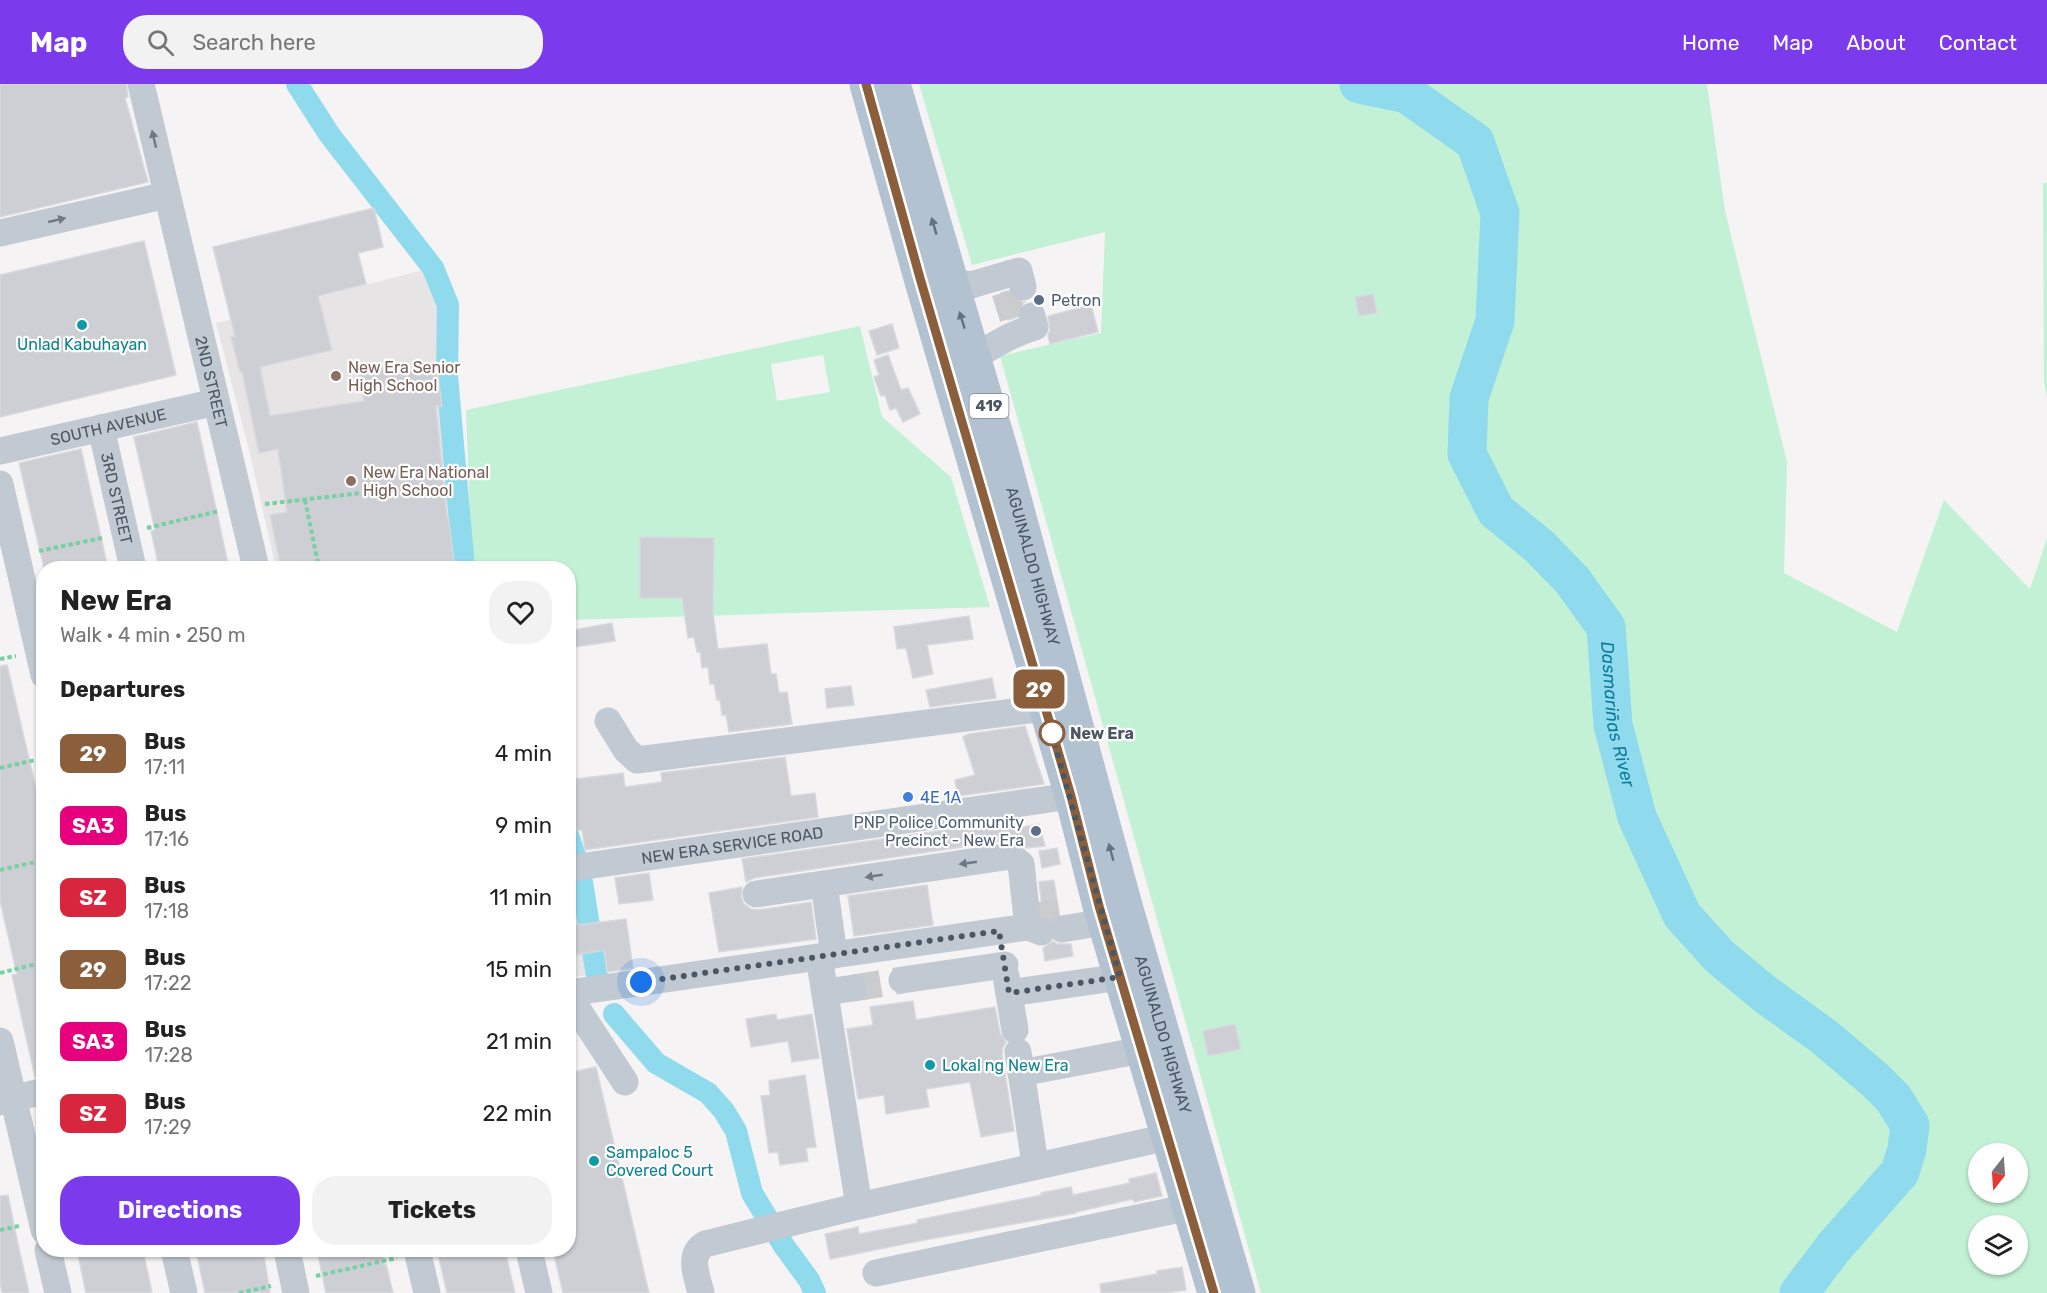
<!DOCTYPE html>
<meta charset="utf-8">
<style>
:root{--surface:#fff;--page:#f2f2f2;--text:#222;--muted:#767676;--accent:#7c3aed}
body{margin:0;font-family:Rubik,sans-serif;background:var(--page);color:var(--text);height:100vh;display:flex;flex-direction:column;font-size:22px;white-space:nowrap}
*{box-sizing:border-box;margin:0}
p{font-size:20px;color:var(--muted)}
.icon{flex:none;width:33px;height:33px;fill:none;stroke:currentColor;stroke-width:2;stroke-linecap:round;stroke-linejoin:round}
.map{position:relative;flex:1;overflow:hidden}
.sheet{position:absolute;left:36px;top:477px;width:540px;height:696px;display:flex;flex-direction:column;background:var(--surface);border-radius:24px;box-shadow:0 2px 4px #0004}
.sheet>*{flex:none}
.badge{padding:0 12px;border-radius:9px;font-size:21px;line-height:39px}
.needle{width:39px;rotate:197deg}
.tools{position:absolute;left:1968px;top:1059px;display:grid;gap:12px}
.tools a{display:grid;place-items:center;width:60px;height:60px;border-radius:50%;background:var(--surface);box-shadow:0 2px 4px #0004;font-size:30px}
.you{position:absolute;width:30px;height:30px;margin:-15px;border:4px solid #fff;border-radius:50%;background:#1a73e8;box-shadow:0 0 0 9px #1a73e833}
.map>.badge{position:absolute;translate:-50% -50%;box-shadow:0 0 0 3px #fff}
h2{padding:0 24px;font-size:22px;line-height:54px}
.round{display:grid;place-items:center;flex:none;width:63px;height:63px;border-radius:24px;background:var(--page)}
.summary{display:flex;align-items:center;justify-content:space-between;height:102px;padding:0 24px}
h1{font-size:28px;font-weight:700;line-height:45px}
.button{display:flex;gap:12px;margin-top:auto;padding:12px 24px}
.button a{flex:1;height:69px;border-radius:24px;background:var(--accent);color:#fff;font-size:24px;font-weight:700;line-height:69px;text-align:center}
.button a+a{background:var(--page);color:var(--text)}
ul{padding:0;list-style:none}
li{display:flex;align-items:center;gap:18px;height:72px;padding:0 24px}
li div{flex:1}
li b{display:block;font-size:22px}
li em{font-style:normal}
li .badge{min-width:66px;font-weight:700;text-align:center}
header{display:flex;align-items:center;gap:36px;box-sizing:border-box;height:84px;padding:0 30px;background:var(--accent);color:#fff}
header strong{font-size:28px}
nav{display:flex;gap:33px;margin-inline-start:auto;font-size:21px}
.search{width:420px;height:54px;background:var(--page);display:flex;align-items:center;gap:15px;box-sizing:border-box;padding:0 21px;border-radius:24px;color:var(--muted);font-size:22px}
.map>svg:first-child{display:block}
.education{fill:#e6e4e5}
.green{fill:#c3f1d5;fill-rule:evenodd}
.lines{fill:none;stroke-linecap:round;stroke-linejoin:round}
.canal{stroke:#90daee;stroke-width:22}
.river{stroke:#90daee;stroke-width:39}
.building{fill:#cdcfd5;stroke:#d7d9de;stroke-width:1.5}
.minor-tunnel{stroke:#caccce;stroke-width:27;stroke-dasharray:27 14;stroke-linecap:butt}
.path{stroke:#7ad0a6;stroke-width:4;stroke-dasharray:4.5 3;stroke-linecap:butt}
.minor{stroke:#c1cad2;stroke-width:27}
.major{stroke:#b3c2d1;stroke-width:33}
.oneway{fill:#6e7983}
.oneway2{fill:#64717d}
.line-casing{stroke:#fff;stroke-width:14}
.line{stroke:#8b5e3c;stroke-width:9}
.walk{stroke:#4a5661;stroke-width:6;stroke-dasharray:0 10.8}
.service-dot{fill:#5c6f8a;stroke:#fff;stroke-width:2}
.culture-dot{fill:#0f9aa8;stroke:#fff;stroke-width:2}
.education-dot{fill:#8d6e63;stroke:#fff;stroke-width:2}
.stop-dot{fill:#fff;stroke:#8b5e3c;stroke-width:3}
.shop-dot{fill:#3f7fe0;stroke:#fff;stroke-width:2}
.labels{text-anchor:middle;stroke-width:4.5;stroke-linejoin:round;paint-order:stroke}
.shield{fill:#fff;stroke:#808990;stroke-width:1.5}
.shield-label{font-size:15px;font-weight:bold;fill:#4a5661}
.service-label{font-size:16px;fill:#4e5e75;stroke:#fff;text-anchor:start}
.culture-label{font-size:16px;fill:#0d838f;stroke:#fff;text-anchor:start}
.education-label{font-size:16px;fill:#785e54;stroke:#fff;text-anchor:start}
.street-label{font-size:16px;fill:#4a5661;stroke:#fff}
.stop-label{font-size:16px;font-weight:bold;fill:#4a5661;stroke:#fff;text-anchor:start}
.shop-label{font-size:16px;fill:#366cbe;stroke:#fff;text-anchor:start}
.water-label{font-size:18px;font-style:italic;fill:#0c7c9b;stroke:#fff}
</style>
<header>
<strong>Map</strong>
<div class="search"><svg class="icon" aria-label="search" viewBox="0 0 24 24"><circle cx="10" cy="10" r="6"/><path d="M15 15l6 6"/></svg>Search here</div>
<nav><a>Home</a><a>Map</a><a>About</a><a>Contact</a></nav>
</header>
<div class="map">
<svg width="2047" height="1209" viewBox="0 0 2047 1209">
<rect width="100%" height="100%" fill="#f5f3f3"/>
<path class="education" d="M424 186 440 223 448 432 455 484H276L251 374 216 239Z
M568 775 575 795 589 891 569 894Z"/>
<path class="green" d="M919 0H1707L1725 127 1787 378 1784 489 1897 548 1944 416 2030 505 2047 454V1209H1261L1000 272 1101 249 1105 148 972 181ZM1978 1070H2018V1108H1978ZM1978 1142H2018V1180H1978Z
M2043 99H2047V313L2044 298Z
M860 242 882 333 951 393 990 523 569 536 568 484H472L466 326ZM823 271 830 308 777 317 771 280Z"/>
<g class="lines">
<path class="canal" d="M297 0 329 50 433 184 448 221 447 292 464 484
M568 751 575 772
M582 798 597 892
M614 930 656 979 708 1009 724 1027 736 1047 752 1109 784 1162 809 1196 815 1209"/>
<path class="river" id="s1" d="M1359 0 1407 10 1475 58 1500 129 1495 237 1469 314 1467 370 1496 427 1539 462 1572 496 1606 543 1613 641 1637 733 1682 831 1720 873 1766 911 1823 952 1874 995 1893 1014 1910 1041 1907 1065 1900 1088 1834 1163 1799 1209"/>
</g>
<path class="building" d="M0 0H126L128 13 125 14 148 98 0 133Z
M374 124 383 163 358 169 366 200 318 212 332 266 260 283 270 332 364 317 359 287 399 281 400 289 437 284 442 322H436L447 432H448L455 484H281L270 431 287 428 278 365 259 369 242 288H240L231 253 235 252 213 163Z
M144 157 176 291 0 333V191Z
M1008 207 1012 214 1018 218H1025L1020 221 1017 233 1008 236 1001 209Z
M1373 210 1377 229 1359 232 1355 213Z
M1091 221 1098 248 1050 260 1048 251 1050 246 1048 232Z
M892 240 899 264 877 271 869 247Z
M888 271 901 306 908 304 920 330 903 338 896 324 890 326 885 311 881 312 874 293 879 291 874 276Z
M197 338 229 484H159L151 447 155 446 134 353Z
M81 365 108 484H44L19 379Z
M640 453 714 454 713 530 718 565 767 560 771 590H776L779 609 787 608 792 640 729 648 726 631H722L720 615 717 616 714 600H710L708 583 702 584 700 567 697 568 694 553 688 554 682 514H640Z
M969 532 973 555 927 561 933 590 913 594 906 564 897 565 894 543Z
M612 539 615 557 568 564V547Z
M7 581 44 738V992L35 993 12 891 17 890 0 817V582Z
M992 594 996 614 930 623 926 606Z
M851 602 854 621 827 624 825 605Z
M1025 642 1044 700 958 712 955 696 975 691 963 653 969 650Z
M785 673 791 712 815 709 818 733 585 766 582 746H576L569 696 623 689 625 703 662 698 661 689Z
M1022 735 1023 743 1039 740 1045 762 1026 764 1016 757 1009 756 754 794 746 798 742 775Z
M1057 764 1060 780 1042 784 1039 767Z
M649 789 653 816 619 820 615 794Z
M1054 796 1059 829 1050 836 1043 832 1039 798Z
M927 801 933 841 854 852 848 812Z
M742 803 741 813 744 820 751 825 758 826 811 818 816 855 719 868 709 809Z
M626 835 633 884 607 888 604 866 568 872V842Z
M1053 857 1057 860H1071L1073 872 1045 877 1043 864Z
M913 917 916 936 995 923 1000 949 1006 958 1003 963 1002 970 1014 1047 981 1053 970 998 926 1005 929 1023 886 1030 884 1011 858 1015 847 945 873 941 870 923Z
M776 930 777 936 812 930 819 974 792 978 788 957 751 963 746 935Z
M1235 940 1241 965 1208 972 1203 947Z
M596 983 649 1209H563L553 1166H568V989Z
M805 991 816 1063 806 1064 808 1077 780 1081 778 1068 769 1069 761 1012 770 1011 769 997Z
M1156 1089 1162 1112 1134 1118 1133 1115 1076 1128V1129L919 1157 830 1175 825 1150 858 1143 859 1150 918 1139 917 1136 1042 1111 1041 1109 1071 1103 1073 1111 1130 1099 1129 1095Z
M8 1111 16 1151 29 1209H2L0 1198V1112Z
M77 1166H143L152 1209H86Z
M196 1166H263L270 1209H205Z
M317 1166H382L384 1181 386 1180 393 1209H326Z
M458 1166H505L515 1209H447L438 1170Z
M1182 1183 1186 1206 1165 1209H1101L1100 1200 1157 1190V1187Z"/>
<g class="lines">
<path class="minor-tunnel" d="M1005 208 1014 237
M1038 832 1059 828
M854 904 902 896"/>
<path class="path" d="M305 416 319 484
M265 420 362 409
M147 444 219 427
M39 467 102 454
M0 575 16 572
M0 684 44 674
M0 786 44 776
M0 889 44 878
M0 1146 19 1142
M316 1192 397 1174
M239 1209 271 1202"/>
<g class="minor">
<path id="s2" d="M141 0 256 484"/>
<path d="M0 149 167 111"/>
<path d="M933 196 971 201 1019 187 1023 203"/>
<path d="M956 281C984 270 1005 251 1035 243L1032 232"/>
<path id="s3" d="M101 344 133 484"/>
<path id="s4" d="M0 367 216 318"/>
<path d="M0 400 44 591"/>
<path d="M608 637 626 666 637 676 1045 624"/>
<path id="s5" d="M572 784 1071 712"/>
<path d="M824 800 834 871"/>
<path d="M756 810 1011 772 1021 780 1028 843"/>
<path d="M1062 845 1104 838 1121 828"/>
<path d="M819 873 859 1122"/>
<path d="M1006 892 1015 946"/>
<path d="M902 896 1005 881"/>
<path d="M574 908 578 926 625 998"/>
<path d="M825 908 854 904"/>
<path d="M568 909 1028 843 1041 848"/>
<path d="M1009 909 1121 893"/>
<path d="M0 957 44 1146"/>
<path d="M1018 968 1034 1073"/>
<path d="M1021 989 1142 966"/>
<path d="M0 1018 44 1007"/>
<path d="M48 1166 58 1209"/>
<path d="M174 1166 184 1209"/>
<path d="M287 1166 296 1209"/>
<path d="M417 1166 427 1209"/>
<path d="M529 1166 539 1209"/>
<path d="M876 1189 1209 1119"/>
<path d="M701 1209C697 1192 687 1171 705 1160L859 1122 1186 1049"/>
</g>
<g class="major">
<path d="M866 0 920 194 1071 712 1099 822 1214 1209"/>
<path id="s6" d="M894 0 1003 371 1127 825 1239 1209"/>
</g>
</g>
<defs><path id="oneway-solid" d="M-6-.8H1V-3.2L6.5 0L1 3.2V.8H-6Z" transform="scale(1.5)"/></defs>
<g class="oneway">
<use href="#oneway-solid" transform="translate(154 55) rotate(-103)"/>
<use href="#oneway-solid" transform="translate(57 136) rotate(-13)"/>
<use href="#oneway-solid" transform="translate(968 779) rotate(172)"/>
<use href="#oneway-solid" transform="translate(874 792) rotate(171)"/>
</g>
<g class="oneway2">
<use href="#oneway-solid" transform="translate(934 142) rotate(-106)"/>
<use href="#oneway-solid" transform="translate(962 236) rotate(-107)"/>
<use href="#oneway-solid" transform="translate(1111 768) rotate(-105)"/>
</g>
<g class="lines">
<g class="line-casing">
<path id="line" d="M866 0 920 194 1071 712 1099 822 1214 1209"/>
</g>
<use href="#line" class="line"/>
<path class="walk" d="M641 898 999 847 1009 909 1120 893 1051 646 1052 649"/>
</g>
<g class="service-dot">
<circle cx="1039" cy="216" r="6"/>
<circle cx="1036" cy="747" r="6"/>
</g>
<g class="culture-dot">
<circle cx="82" cy="241" r="6"/>
<circle cx="930" cy="981" r="6"/>
<circle cx="594" cy="1077" r="6"/>
</g>
<g class="education-dot">
<circle cx="336" cy="292" r="6"/>
<circle cx="351" cy="397" r="6"/>
</g>
<circle class="stop-dot" cx="1052" cy="649" r="12"/>
<circle class="shop-dot" cx="908" cy="713" r="6"/>
<g class="labels">
<rect class="shield" x="969.5" y="310" width="39" height="24" rx="4.5"/>
<g class="shield-label">
<text x="989" y="327">419</text>
</g>
<g class="service-label">
<text x="1051" y="222">Petron</text>
<text x="1024" y="744" text-anchor="end">PNP Police Community<tspan x="1024" dy="18">Precinct - New Era</tspan></text>
</g>
<g class="culture-label">
<text x="82" y="266" text-anchor="middle">Unlad Kabuhayan</text>
<text x="942" y="987">Lokal ng New Era</text>
<text x="606" y="1074">Sampaloc 5<tspan x="606" dy="18">Covered Court</tspan></text>
</g>
<g class="education-label">
<text x="348" y="289">New Era Senior<tspan x="348" dy="18">High School</tspan></text>
<text x="363" y="394">New Era National<tspan x="363" dy="18">High School</tspan></text>
</g>
<g class="street-label">
<text dy="6" stroke="none"><textPath href="#s2" startOffset="306">2ND STREET</textPath></text>
<text dy="6" stroke="none"><textPath href="#s4" startOffset="111">SOUTH AVENUE</textPath></text>
<text dy="6" stroke="none"><textPath href="#s3" startOffset="72">3RD STREET</textPath></text>
<text dy="6" stroke="none"><textPath href="#s6" startOffset="502">AGUINALDO HIGHWAY</textPath></text>
<text dy="6" stroke="none"><textPath href="#s5" startOffset="162">NEW ERA SERVICE ROAD</textPath></text>
<text dy="6" stroke="none"><textPath href="#s6" startOffset="988">AGUINALDO HIGHWAY</textPath></text>
</g>
<g class="stop-label">
<text x="1070" y="655">New Era</text>
</g>
<g class="shop-label">
<text x="920" y="719">4E 1A</text>
</g>
<g class="water-label">
<text dy="6" stroke="none"><textPath href="#s1" startOffset="766">Dasmariñas River</textPath></text>
</g>
</g>
</svg>
<div class="tools">
<a><svg class="needle" viewBox="-14 -14 28 28"><path d="M0-13l5 13h-10z" fill="#e53935"/><path d="M0 13l5-13h-10z" fill="#767676"/></svg></a>
<a><svg class="icon" aria-label="layers" viewBox="0 0 24 24"><path d="M12 4l9 5-9 5-9-5zM3 14l9 5 9-5"/></svg></a>
</div>
<div class="you" style="left:641px;top:898px"></div>
<b class="badge" style="left:1039px;top:605px;background:#8b5e3c;color:#fff">29</b>
<section class="sheet">
<div class="summary"><div><h1>New Era</h1><p>Walk · 4 min · 250 m</p></div><a class="round"><svg class="icon" aria-label="heart" viewBox="0 0 24 24"><path d="M12 20l-8-8c-3-5 5-10 8-4 3-6 11-1 8 4z"/></svg></a></div>
<h2>Departures</h2>
<ul>
<li><span class="badge" style="background:#8b5e3c;color:#fff">29</span><div><b>Bus</b><p>17:11</p></div><em>4 min</em></li>
<li><span class="badge" style="background:#e6007e;color:#fff">SA3</span><div><b>Bus</b><p>17:16</p></div><em>9 min</em></li>
<li><span class="badge" style="background:#d7263d;color:#fff">SZ</span><div><b>Bus</b><p>17:18</p></div><em>11 min</em></li>
<li><span class="badge" style="background:#8b5e3c;color:#fff">29</span><div><b>Bus</b><p>17:22</p></div><em>15 min</em></li>
<li><span class="badge" style="background:#e6007e;color:#fff">SA3</span><div><b>Bus</b><p>17:28</p></div><em>21 min</em></li>
<li><span class="badge" style="background:#d7263d;color:#fff">SZ</span><div><b>Bus</b><p>17:29</p></div><em>22 min</em></li>
</ul>
<div class="button"><a>Directions</a><a>Tickets</a></div>
</section>
</div>
